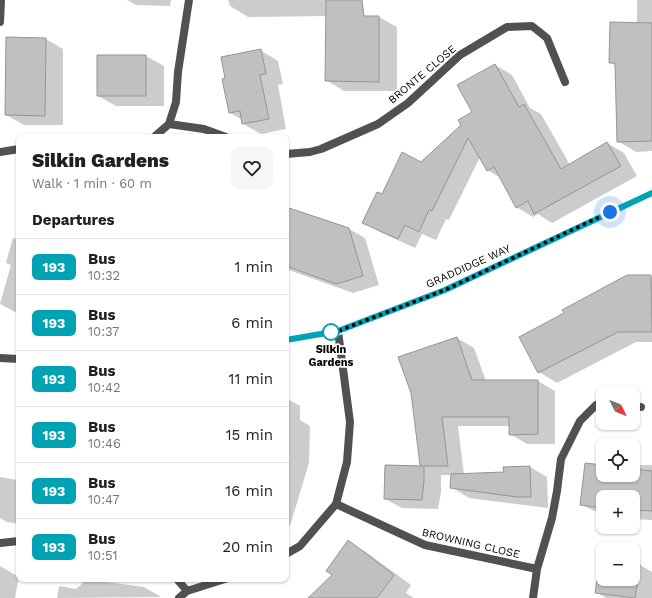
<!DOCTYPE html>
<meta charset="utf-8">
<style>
:root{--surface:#fff;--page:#f6f6f6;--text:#202124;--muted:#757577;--line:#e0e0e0}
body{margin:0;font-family:"Work Sans",sans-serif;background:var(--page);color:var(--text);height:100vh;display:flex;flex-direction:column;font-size:15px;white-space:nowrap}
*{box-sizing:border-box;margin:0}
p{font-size:13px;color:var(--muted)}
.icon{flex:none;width:22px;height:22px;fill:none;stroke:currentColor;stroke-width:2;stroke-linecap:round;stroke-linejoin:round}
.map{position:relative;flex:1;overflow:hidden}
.panel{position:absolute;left:16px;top:134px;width:273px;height:448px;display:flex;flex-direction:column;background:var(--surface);border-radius:8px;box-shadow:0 1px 3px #0004}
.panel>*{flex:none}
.badge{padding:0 8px;border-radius:6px;font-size:14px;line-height:26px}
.needle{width:26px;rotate:133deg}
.buttons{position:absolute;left:596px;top:386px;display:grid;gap:8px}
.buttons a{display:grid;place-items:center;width:44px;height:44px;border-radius:8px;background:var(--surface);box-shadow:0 1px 3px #0004;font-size:20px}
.you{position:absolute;width:20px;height:20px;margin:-10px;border:3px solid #fff;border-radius:50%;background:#1a73e8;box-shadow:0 0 0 6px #1a73e833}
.map>.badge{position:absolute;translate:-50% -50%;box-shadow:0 0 0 2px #fff}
h2{padding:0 16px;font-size:15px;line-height:36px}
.round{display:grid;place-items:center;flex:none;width:42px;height:42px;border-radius:8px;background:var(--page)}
.summary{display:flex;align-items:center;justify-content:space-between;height:68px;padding:0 16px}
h1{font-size:19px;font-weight:800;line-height:30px}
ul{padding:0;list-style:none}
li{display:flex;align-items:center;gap:12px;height:56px;padding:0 16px;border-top:1px solid var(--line)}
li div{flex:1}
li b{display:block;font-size:15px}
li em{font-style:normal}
li .badge{min-width:44px;font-weight:700;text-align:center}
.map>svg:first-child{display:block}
.shadow{fill:#0003}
.building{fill:#c0c0c0;stroke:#959595}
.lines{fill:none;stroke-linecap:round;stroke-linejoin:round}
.service{stroke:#515151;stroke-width:8}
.minor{stroke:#515151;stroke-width:8}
.line-casing{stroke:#fff;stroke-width:9}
.line{stroke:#00a3b4;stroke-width:6}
.walk{stroke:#000;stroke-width:4;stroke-dasharray:0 7.2}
.stop-dot{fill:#fff;stroke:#00a3b4;stroke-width:2}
.labels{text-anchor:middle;stroke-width:3.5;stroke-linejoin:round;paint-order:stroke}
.street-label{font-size:11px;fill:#000;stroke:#fff}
.stop-label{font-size:11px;font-weight:bold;fill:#000;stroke:#fff}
</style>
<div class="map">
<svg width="652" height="598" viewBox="0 0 652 598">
<rect width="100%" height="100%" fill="#fff"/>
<path class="shadow" d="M127 0H171L170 6 136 5Z
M228 0H334V16L379 17 397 27V91H344L326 80 327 16 248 17 230 6Z
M637 0H652V151L636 152 618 141 617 66 610 63 637 24Z
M46 39 63 49V125H24L6 115Z
M260 50 278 61 283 84 278 85 286 129 261 134 243 124V120L230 113 226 79Z
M146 56 164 66V106H116L98 96Z
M495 65 512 75 530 108 541 114 570 165 607 143 624 153 637 176 552 223 538 214 533 217 516 207 501 178 487 170 480 157 449 220 446 219 436 240 422 234 415 248 380 232 364 222 382 196 462 125 473 112Z
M286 208 349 229 365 238 379 285 353 293 286 269Z
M13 238 19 240V314L0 304 11 265 6 263Z
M650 276 652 277V342H636L557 383 539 372 565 313Z
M457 338 474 348 486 381H538L555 391V444H527L510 434V426H458L464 475 505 473 530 467 547 477 548 508 469 498 451 487V475H441V492L438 509 402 508 385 499 423 467 421 465Z
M286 398 300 406V420L310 426 309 463 290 526 286 525Z
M639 465H652V520L633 519V497H603V515L582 505 603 466V475H633V470L639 471Z
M19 468V524L7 522 0 518V477L17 480Z
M348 542 366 552 411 585 406 593 414 598H309L333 575Z
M603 559V579H633V564L640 565 652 572V598H606L596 592Z
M0 566 19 577 15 598H0Z
M87 579H92L97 582 99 581 144 587 161 597 57 598 59 586 76 589Z"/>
<path class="building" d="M326 0H362L364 16H379V82L325 81Z
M610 22 652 23V141L617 142 615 63H609Z
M6 37 46 38 45 116 5 115Z
M261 49 266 74 260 75 269 119 242 124 240 111 229 113 222 79 225 78 221 57Z
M97 55H146V96H97Z
M495 64 519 107 524 104 561 169 607 142 621 166 534 214 528 201 516 208 494 167 487 171 468 138 432 211 429 210 419 232 405 225 398 239 362 223 377 192 382 194 402 152 421 162 461 125 458 120 472 112 457 85Z
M286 207 349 228 363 276 336 284 286 266Z
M627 275H651L652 332H618L538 373 519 337 564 313 562 310Z
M457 337 472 380H538V434L509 435V417H442L448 466H424V481L422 500 384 499 385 465 423 466 420 465 411 393 398 357Z
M585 463 603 465V475H633V469L652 471V511L633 510V497H603V508L580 505Z
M530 466 531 497H517L450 488 451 474 504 472 503 467Z
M348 540 394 575 377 598H308L332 575 326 571Z
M600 558H603V579H633V563L640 564 635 598 595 593Z"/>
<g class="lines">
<path class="service" d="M0 22 1 0"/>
<path class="minor" d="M169 124 204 129 226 137
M154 137 169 124 176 102 178 72 189 0
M0 152 19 149
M286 154 310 152 321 149 378 124 408 103 460 55 507 27 532 26 547 38 565 82
M286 340 338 331 445 290 652 193
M0 358 19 359
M633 406 641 407
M336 504 425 545 537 569
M0 543 19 541
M286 554 300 546 336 504 347 462 350 422 338 331
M177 579 187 591
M179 598 187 591 225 579
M533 598 537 569 552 518 557 491 561 459 580 421 596 405 603 406"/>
</g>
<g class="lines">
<g class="line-casing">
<path id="line" d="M286 340 338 331 445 290 652 193"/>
</g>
<use href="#line" class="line"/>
<path class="walk" d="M331 332 325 333 338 331 445 290 610 212"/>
</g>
<circle class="stop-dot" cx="331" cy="332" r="8"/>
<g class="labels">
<g class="street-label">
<text transform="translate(422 74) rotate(-40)" y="4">BRONTE CLOSE</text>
<text transform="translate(468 266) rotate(-24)" y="4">GRADDIDGE WAY</text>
<text transform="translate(471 543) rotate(13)" y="4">BROWNING CLOSE</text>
</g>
<g class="stop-label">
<text x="331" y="353">Silkin<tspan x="331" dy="13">Gardens</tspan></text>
</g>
</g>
</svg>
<div class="buttons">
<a><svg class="needle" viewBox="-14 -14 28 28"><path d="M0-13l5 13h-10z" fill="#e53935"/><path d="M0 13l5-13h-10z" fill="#757577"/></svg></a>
<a><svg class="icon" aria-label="locate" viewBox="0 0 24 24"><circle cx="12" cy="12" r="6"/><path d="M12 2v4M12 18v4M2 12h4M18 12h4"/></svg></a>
<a>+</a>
<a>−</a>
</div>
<div class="you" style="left:610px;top:212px"></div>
<section class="panel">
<div class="summary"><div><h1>Silkin Gardens</h1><p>Walk · 1 min · 60 m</p></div><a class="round"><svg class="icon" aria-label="heart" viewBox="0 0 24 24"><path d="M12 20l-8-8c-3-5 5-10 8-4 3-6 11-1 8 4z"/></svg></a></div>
<h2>Departures</h2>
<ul>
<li><span class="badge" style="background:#00a3b4;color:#fff">193</span><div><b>Bus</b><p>10:32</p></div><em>1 min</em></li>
<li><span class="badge" style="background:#00a3b4;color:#fff">193</span><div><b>Bus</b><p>10:37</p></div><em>6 min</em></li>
<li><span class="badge" style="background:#00a3b4;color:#fff">193</span><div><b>Bus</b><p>10:42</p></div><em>11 min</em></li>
<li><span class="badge" style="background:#00a3b4;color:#fff">193</span><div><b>Bus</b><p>10:46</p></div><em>15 min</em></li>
<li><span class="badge" style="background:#00a3b4;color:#fff">193</span><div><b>Bus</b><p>10:47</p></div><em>16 min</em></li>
<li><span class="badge" style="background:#00a3b4;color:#fff">193</span><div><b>Bus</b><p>10:51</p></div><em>20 min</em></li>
</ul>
</section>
</div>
